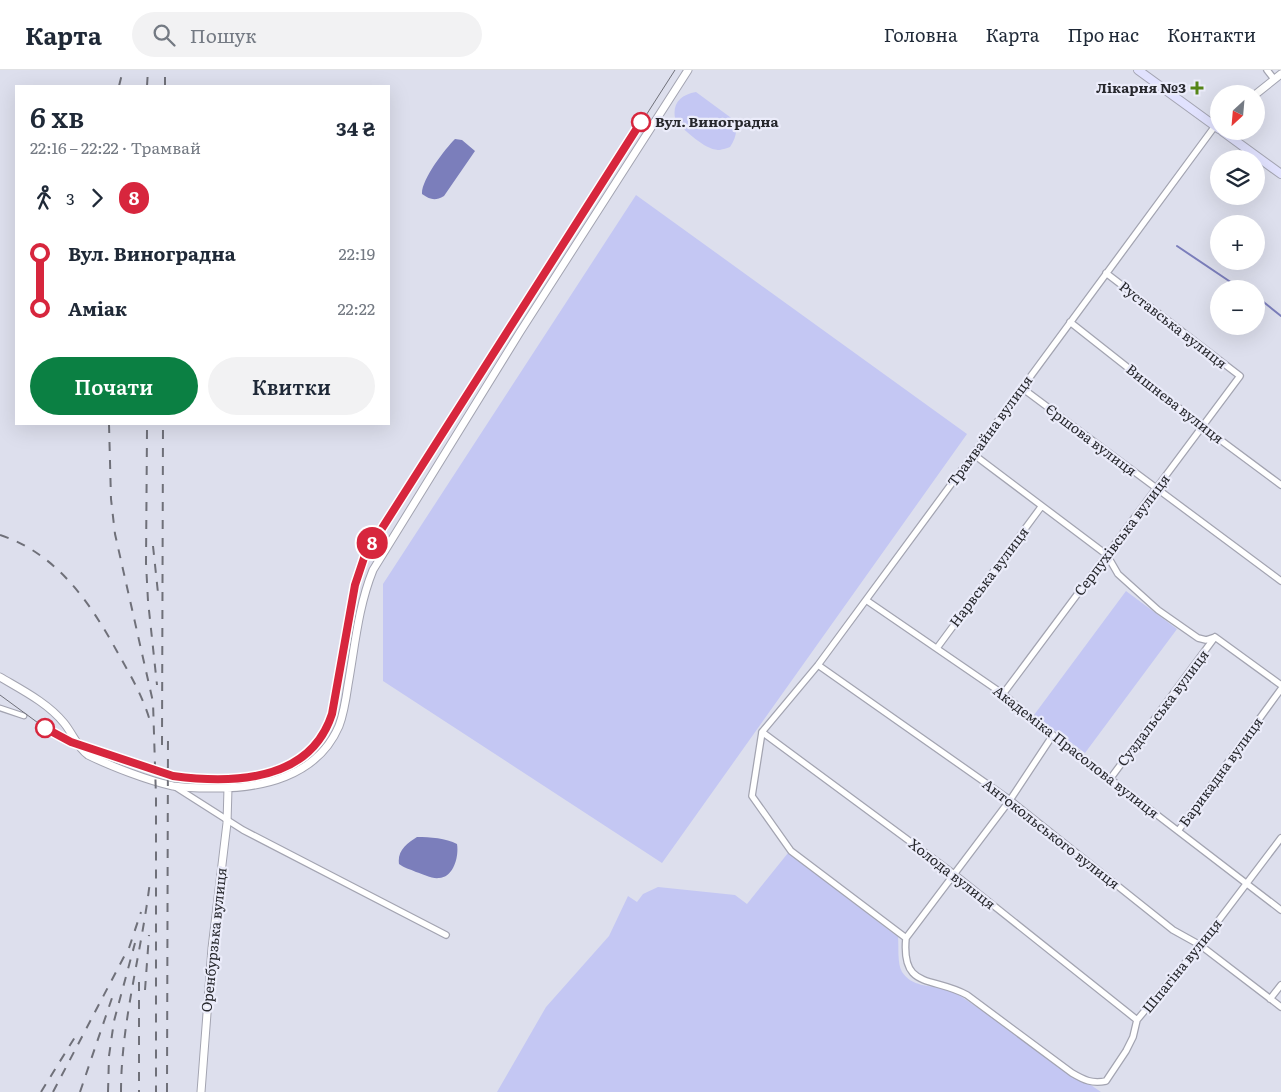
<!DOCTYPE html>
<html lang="uk">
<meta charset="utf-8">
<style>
:root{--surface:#fff;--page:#f2f2f3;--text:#1f2937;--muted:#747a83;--line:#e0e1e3;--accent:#0b8043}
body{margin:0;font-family:Literata,serif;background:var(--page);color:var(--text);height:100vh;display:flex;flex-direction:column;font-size:19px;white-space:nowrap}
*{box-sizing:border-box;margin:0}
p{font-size:16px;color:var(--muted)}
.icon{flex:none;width:28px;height:28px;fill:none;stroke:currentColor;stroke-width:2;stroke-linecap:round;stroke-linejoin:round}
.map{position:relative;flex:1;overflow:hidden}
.sheet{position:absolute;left:15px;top:15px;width:375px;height:340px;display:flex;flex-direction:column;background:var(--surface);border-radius:0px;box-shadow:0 5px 20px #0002}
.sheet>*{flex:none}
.badge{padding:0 10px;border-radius:16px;font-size:18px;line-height:32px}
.needle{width:32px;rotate:206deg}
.controls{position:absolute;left:1210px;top:15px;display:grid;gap:10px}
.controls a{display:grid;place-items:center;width:55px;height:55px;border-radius:50%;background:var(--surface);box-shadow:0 5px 20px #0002;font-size:25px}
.map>.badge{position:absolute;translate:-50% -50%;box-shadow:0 0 0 2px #fff}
.legs{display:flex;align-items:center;gap:8px;height:55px;padding:0 15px;font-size:16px}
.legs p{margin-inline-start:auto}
.head{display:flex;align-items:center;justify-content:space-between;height:85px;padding:0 15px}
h1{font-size:28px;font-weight:600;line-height:38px}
.cta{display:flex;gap:10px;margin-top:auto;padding:10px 15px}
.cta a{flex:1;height:58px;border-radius:30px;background:var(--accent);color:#fff;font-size:20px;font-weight:600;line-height:58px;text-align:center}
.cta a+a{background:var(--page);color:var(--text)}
ul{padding:0 15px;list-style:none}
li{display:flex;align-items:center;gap:18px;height:55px;font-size:19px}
li i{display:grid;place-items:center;width:8px;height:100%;margin:0 6px;background:currentColor}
li i::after{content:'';width:12px;height:12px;margin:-6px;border:4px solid;border-radius:50%;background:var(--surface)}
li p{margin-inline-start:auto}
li:first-child i{background:linear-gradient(#0000 50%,currentColor 0)}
li:last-child i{background:linear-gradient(currentColor 50%,#0000 0)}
header{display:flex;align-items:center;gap:30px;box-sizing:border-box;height:70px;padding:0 25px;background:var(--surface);border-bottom:1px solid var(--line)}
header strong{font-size:24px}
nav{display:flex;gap:28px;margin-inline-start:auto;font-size:18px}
.search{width:350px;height:45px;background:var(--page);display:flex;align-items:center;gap:12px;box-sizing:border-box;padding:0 18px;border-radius:28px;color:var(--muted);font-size:19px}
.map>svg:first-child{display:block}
.green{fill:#c4c7f3}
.water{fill:#7b7ebb}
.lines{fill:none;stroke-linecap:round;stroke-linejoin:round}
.stream{stroke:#7b7ebb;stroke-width:2}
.pedestrian-casing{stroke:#a3a4b1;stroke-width:7}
.minor-casing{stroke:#a3a4b1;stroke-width:8}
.tertiary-casing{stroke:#a3a4b1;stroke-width:9}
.secondary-casing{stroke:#a3a4b1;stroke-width:10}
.pedestrian{stroke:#fff;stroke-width:4.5}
.minor{stroke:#fff;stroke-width:5.5}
.tertiary{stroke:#fff;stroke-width:7}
.secondary{stroke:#e1e2fe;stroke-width:8}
.tram{stroke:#6f7079;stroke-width:1}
.rail{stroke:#6f7079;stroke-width:2;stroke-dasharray:9 9;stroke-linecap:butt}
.line-1-casing{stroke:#fff;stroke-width:11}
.line-1{stroke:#d7263d;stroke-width:8}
.poi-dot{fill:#558517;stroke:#ebecfa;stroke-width:2}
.stop-1-dot{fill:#fff;stroke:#d7263d;stroke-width:2.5}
.labels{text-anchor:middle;stroke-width:4.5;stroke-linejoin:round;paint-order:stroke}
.poi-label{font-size:14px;font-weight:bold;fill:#27282d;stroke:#ebecfa;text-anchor:end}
.stop-label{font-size:14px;font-weight:bold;fill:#27282d;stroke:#ebecfa;text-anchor:start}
.street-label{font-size:14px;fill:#27282d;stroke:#ebecfa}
</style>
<header>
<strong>Карта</strong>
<div class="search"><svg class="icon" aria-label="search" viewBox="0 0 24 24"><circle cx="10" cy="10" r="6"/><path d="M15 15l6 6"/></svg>Пошук</div>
<nav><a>Головна</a><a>Карта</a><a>Про нас</a><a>Контакти</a></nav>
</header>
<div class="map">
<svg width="1281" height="1022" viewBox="0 0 1281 1022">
<rect width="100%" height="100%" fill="#dddfed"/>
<path class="green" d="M696 22 734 50C738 60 736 68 730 77 727 78 721 80 718 80 704 79 686 61 676 52 671 35 679 25 696 22Z
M636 125 967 364 662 793 383 611V514Z
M1126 521 1177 559 1085 683 1034 645Z
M788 783 898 867C899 877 897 893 902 902 912 917 929 915 944 919 949 920 954 923 959 925L1101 1022H497L546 937 609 866 628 826 637 832 643 824 658 817 735 825 747 834Z"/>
<path class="water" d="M455 69 462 70 475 81 444 126C435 131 431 130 422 124 421 110 445 79 455 69Z
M417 767C430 767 446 768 457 774 459 786 454 807 439 808 432 809 423 804 416 802 410 799 404 798 399 794 397 781 407 773 417 767Z"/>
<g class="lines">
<path class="stream" d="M1177 176 1241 219
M1256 226 1281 246"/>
<g class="pedestrian-casing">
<path id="pedestrian" d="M0 638 24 646"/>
</g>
<g class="minor-casing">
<path id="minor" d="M1267 0 1274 9
M1070 252 1203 357 1281 415
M1022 318 1281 511
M973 384 1107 485 1118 504 1158 540 1198 568 1206 570 1215 567
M866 530 1003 624 1053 665 1281 840
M1215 567 1281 615
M937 578 1041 437
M818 595 1010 730 1173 860 1200 875 1281 937
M1003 624 1240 306 1106 203
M762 662 752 726 791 781 906 868C901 920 932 906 967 925L1072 1003C1084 1010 1092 1014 1106 1011L1126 981 1133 967 1137 950 1200 875 1281 768
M762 662 818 595 1215 56
M762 662 954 804 1137 950
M1110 709 1215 567
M174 716 243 760 446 865
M1178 761 1281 619
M906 868 1010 730 1053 665
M1270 929 1281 915"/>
</g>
<g class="tertiary-casing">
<path id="tertiary" d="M1256 24 1281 4
M0 607C22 620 48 633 64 653 73 664 77 677 88 685 110 696 149 711 173 716 186 718 199 718 211 718 261 719 317 707 339 656 344 643 346 629 348 615 355 576 358 537 373 500L520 262 688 0
M201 1022 212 878 227 753 228 718"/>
</g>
<g class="secondary-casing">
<path id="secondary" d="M1138 0 1219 59
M1222 61 1281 104"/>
</g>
<use href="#pedestrian" class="pedestrian"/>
<use href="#minor" class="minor"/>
<use href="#tertiary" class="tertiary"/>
<use href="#secondary" class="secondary"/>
<path class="tram" d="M0 625 45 658 62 668C83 677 105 683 127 690 142 696 158 703 174 706 192 710 212 709 231 708 279 705 315 694 332 644L355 515 361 495 369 478 675 0"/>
<path class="rail" d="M119 16 123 0
M147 16 148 0
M165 16V0
M109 354 111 429 115 464 153 632 156 727V1022
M147 360 146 493 148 531 157 615
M0 465C58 484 91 534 119 585 131 606 143 627 150 651
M153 476 158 523
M162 675 163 354
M129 878 141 842
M139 912V1022
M145 920 149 865
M41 1022 75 967
M53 1022 127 881
M80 1022 113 925
M108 1022 109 986 114 951 135 873
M121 1022C121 951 142 881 150 811
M167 1022 168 664"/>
</g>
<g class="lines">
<g class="line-1-casing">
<path id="line-1" d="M45 658 71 672 173 706C233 714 310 712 332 644L355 515 365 485 641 52"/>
</g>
<use href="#line-1" class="line-1"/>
</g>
<path class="poi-dot" d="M1194.5 10.5h5v5h5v5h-5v5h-5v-5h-5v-5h5z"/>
<g class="stop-1-dot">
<circle cx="641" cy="52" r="9"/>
<circle cx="45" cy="658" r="9"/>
</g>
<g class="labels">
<g class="poi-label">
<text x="1186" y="23">Лікарня №3</text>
</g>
<g class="stop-label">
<text x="655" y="57">Вул. Виноградна</text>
</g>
<g class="street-label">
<text transform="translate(1173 255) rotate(38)" y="5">Руставська вулиця</text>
<text transform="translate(1175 334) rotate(38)" y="5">Вишнева вулиця</text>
<text transform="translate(990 361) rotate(-54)" y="5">Трамвайна вулиця</text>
<text transform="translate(1091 370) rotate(37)" y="5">Єршова вулиця</text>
<text transform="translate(1122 465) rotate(-53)" y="5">Серпухівська вулиця</text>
<text transform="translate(989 507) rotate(-53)" y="5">Нарвська вулиця</text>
<text transform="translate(1163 638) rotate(-53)" y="5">Суздальська вулиця</text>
<text transform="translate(1076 682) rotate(38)" y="5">Академіка Прасолова вулиця</text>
<text transform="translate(1221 702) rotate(-54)" y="5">Барикадна вулиця</text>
<text transform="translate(1051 764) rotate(38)" y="5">Антокольського вулиця</text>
<text transform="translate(952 804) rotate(38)" y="5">Холода вулиця</text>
<text transform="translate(214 870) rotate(-84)" y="5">Оренбурзька вулиця</text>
<text transform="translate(1182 896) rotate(-51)" y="5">Шпагіна вулиця</text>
</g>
</g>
</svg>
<div class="controls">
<a><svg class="needle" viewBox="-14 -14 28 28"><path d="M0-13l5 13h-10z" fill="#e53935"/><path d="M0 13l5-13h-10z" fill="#747a83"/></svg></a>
<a><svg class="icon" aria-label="layers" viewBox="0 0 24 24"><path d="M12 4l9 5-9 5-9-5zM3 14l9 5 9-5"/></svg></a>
<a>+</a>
<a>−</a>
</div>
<b class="badge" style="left:372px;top:473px;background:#d7263d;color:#fff">8</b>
<section class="sheet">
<div class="head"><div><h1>6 хв</h1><p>22:16 – 22:22 · Трамвай</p></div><b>34 ₴</b></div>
<div class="legs"><svg class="icon" aria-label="walk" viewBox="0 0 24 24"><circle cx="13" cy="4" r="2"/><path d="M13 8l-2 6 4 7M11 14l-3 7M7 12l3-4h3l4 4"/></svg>3<svg class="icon" aria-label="forward" viewBox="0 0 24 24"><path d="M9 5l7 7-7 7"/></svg><b class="badge" style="background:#d7263d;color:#fff">8</b></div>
<ul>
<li><i style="color:#d7263d"></i><b>Вул. Виноградна</b><p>22:19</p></li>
<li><i style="color:#d7263d"></i><b>Аміак</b><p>22:22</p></li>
</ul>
<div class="cta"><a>Почати</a><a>Квитки</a></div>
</section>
</div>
